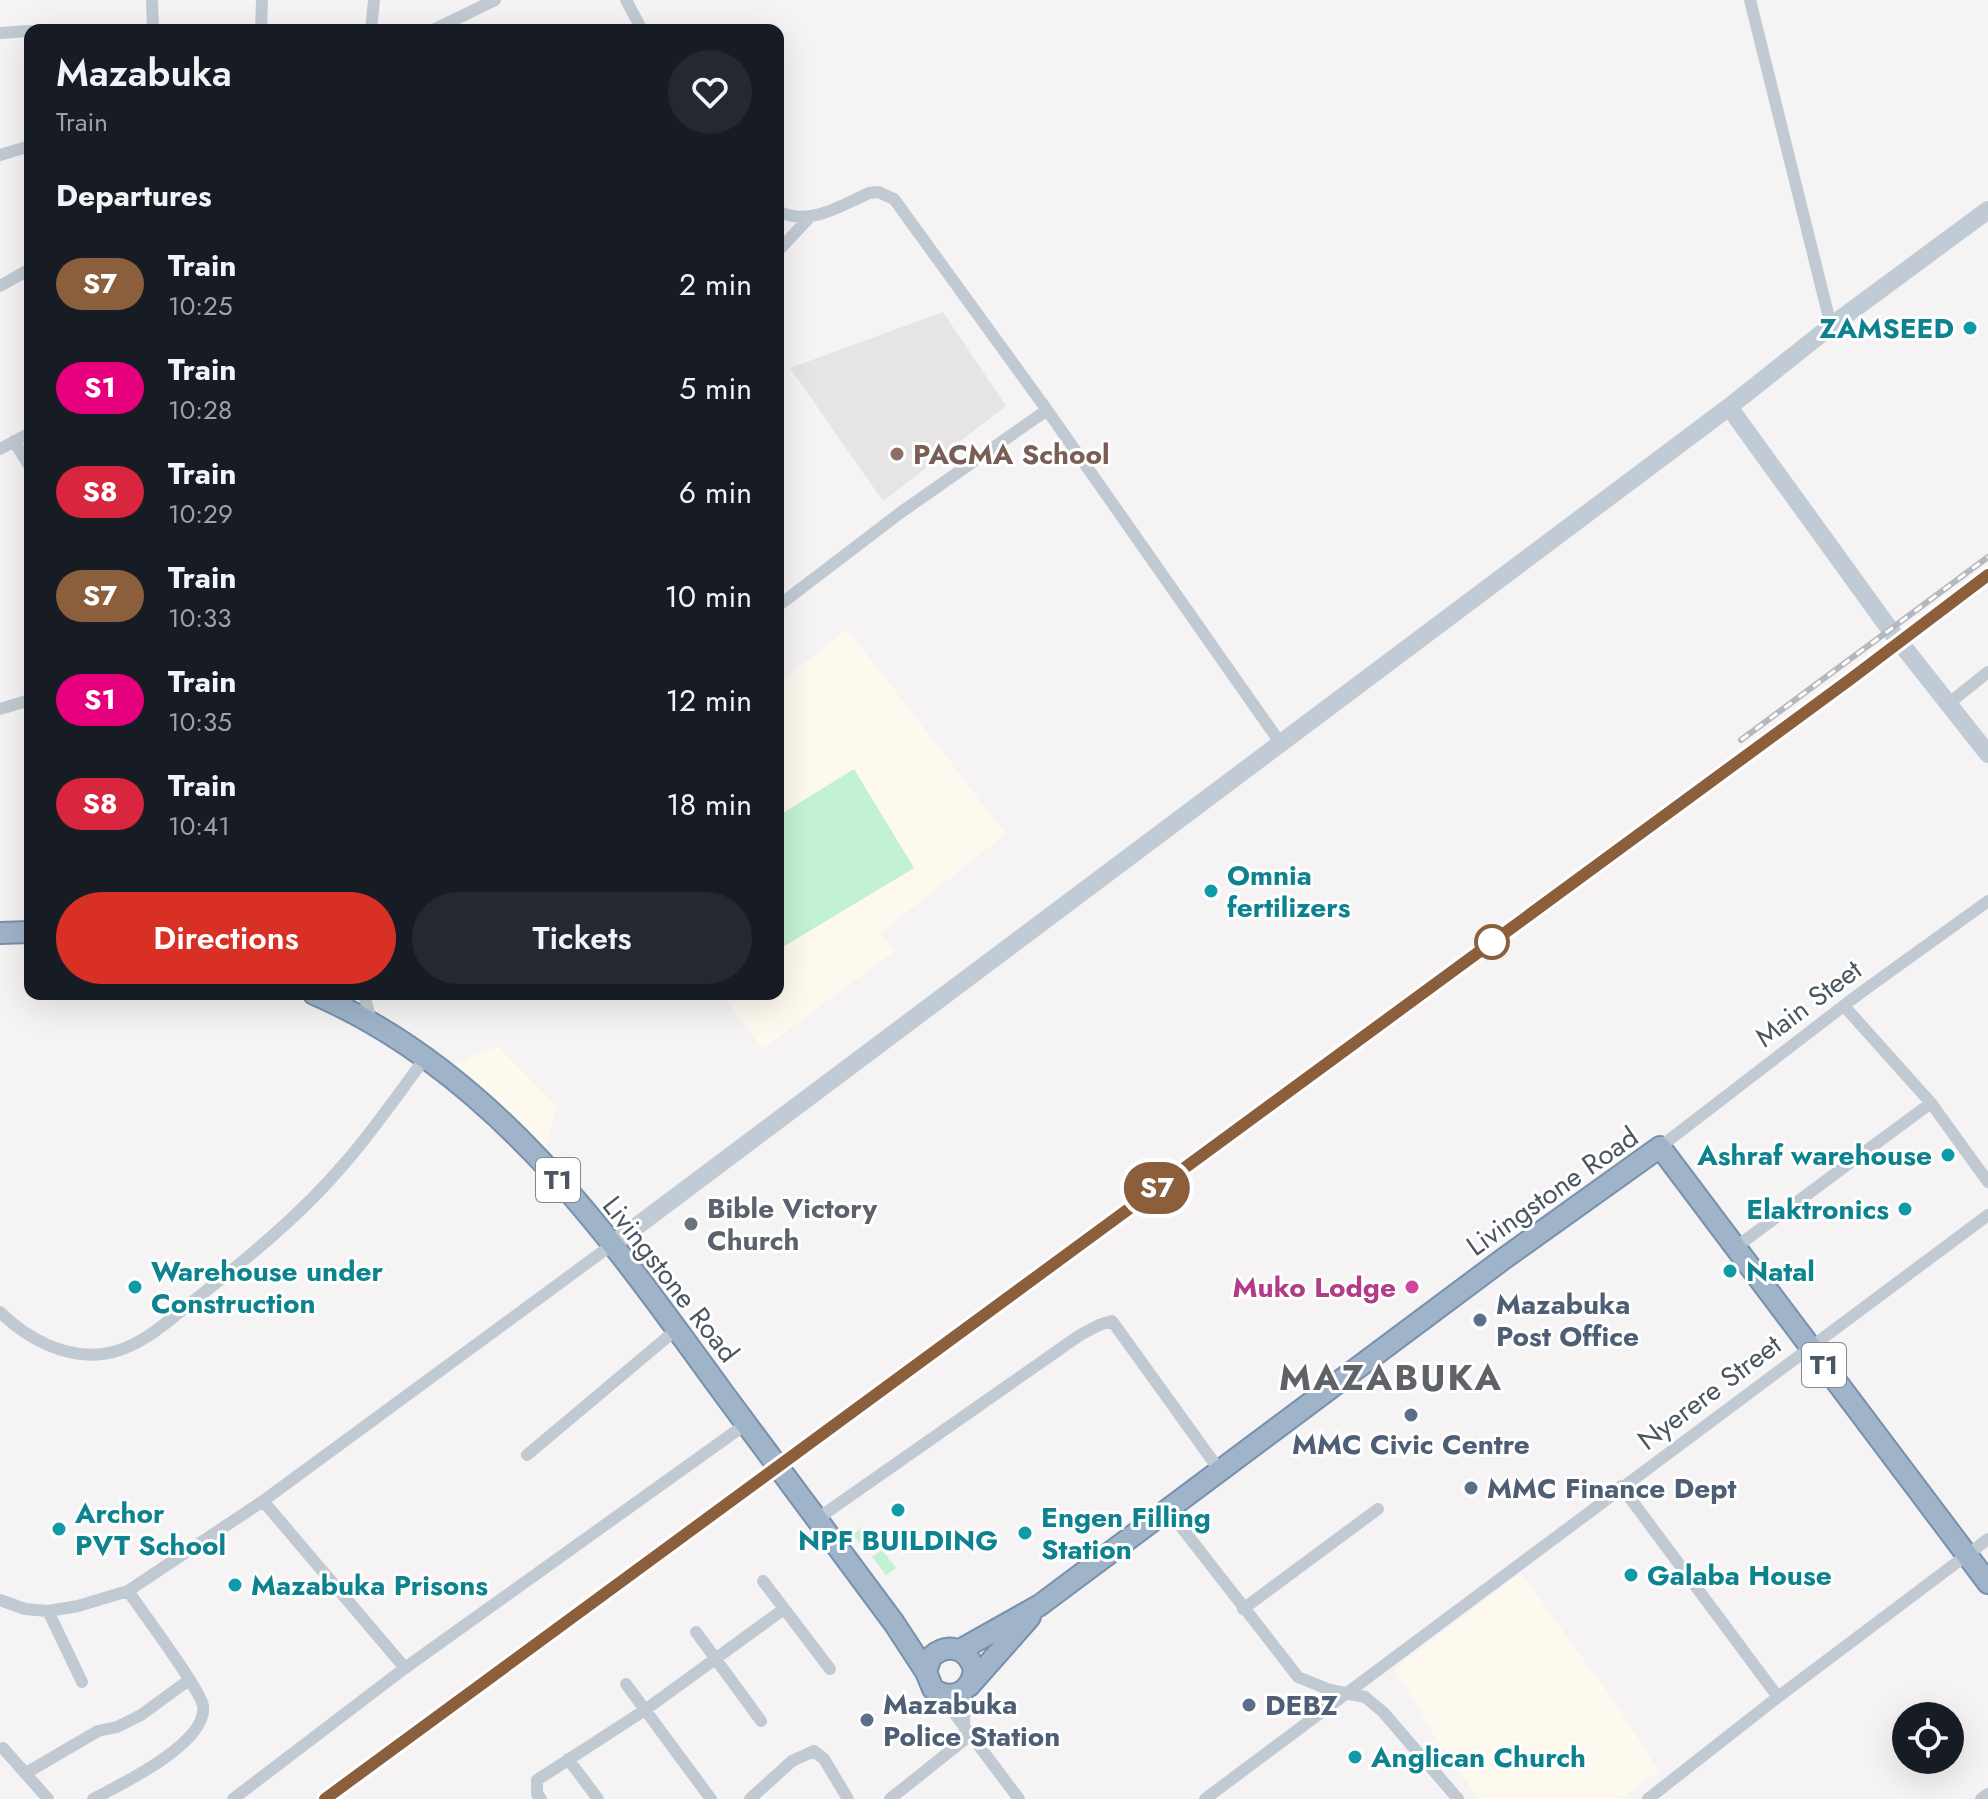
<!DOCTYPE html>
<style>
:root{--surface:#171b24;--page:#242831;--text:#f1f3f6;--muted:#9ea1a6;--accent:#d93025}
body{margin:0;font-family:Jost,sans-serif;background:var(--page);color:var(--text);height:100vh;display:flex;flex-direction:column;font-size:30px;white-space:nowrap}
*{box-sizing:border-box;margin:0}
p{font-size:26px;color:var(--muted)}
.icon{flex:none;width:44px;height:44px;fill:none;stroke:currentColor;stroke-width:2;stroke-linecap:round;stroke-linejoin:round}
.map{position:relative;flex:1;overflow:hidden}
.sheet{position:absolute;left:24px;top:24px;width:760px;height:976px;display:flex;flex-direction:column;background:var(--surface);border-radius:16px;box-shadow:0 8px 32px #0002}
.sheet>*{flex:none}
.badge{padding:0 16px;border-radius:26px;font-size:28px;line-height:52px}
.tools{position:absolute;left:1892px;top:1702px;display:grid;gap:16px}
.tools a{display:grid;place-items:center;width:72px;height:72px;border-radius:50%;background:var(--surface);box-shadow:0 8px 32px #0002;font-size:40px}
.map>.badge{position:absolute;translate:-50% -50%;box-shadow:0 0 0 4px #fff}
h2{padding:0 32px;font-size:30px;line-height:72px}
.round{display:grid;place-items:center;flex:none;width:84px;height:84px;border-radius:42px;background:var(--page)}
.overview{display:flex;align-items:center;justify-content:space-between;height:136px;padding:0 32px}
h1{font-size:38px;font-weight:600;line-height:60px}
.cta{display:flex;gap:16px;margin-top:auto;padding:16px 32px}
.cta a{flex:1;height:92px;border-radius:48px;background:var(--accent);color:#fff;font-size:32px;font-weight:600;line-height:92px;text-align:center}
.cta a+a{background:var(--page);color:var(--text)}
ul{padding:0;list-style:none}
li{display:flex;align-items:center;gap:24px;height:104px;padding:0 32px}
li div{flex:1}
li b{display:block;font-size:30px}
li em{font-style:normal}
li .badge{min-width:88px;font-weight:700;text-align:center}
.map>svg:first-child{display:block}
.commercial{fill:#fdf9ef}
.education{fill:#e6e4e5}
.green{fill:#c3f1d5}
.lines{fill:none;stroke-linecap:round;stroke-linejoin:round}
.trunk-casing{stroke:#7690ad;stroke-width:24}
.minor{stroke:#c1cad2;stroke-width:12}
.secondary{stroke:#c1cbd6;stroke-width:18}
.trunk{stroke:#9fb4c9;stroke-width:20}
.rail-casing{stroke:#b5b8bd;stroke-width:6}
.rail{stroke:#fff;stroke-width:3;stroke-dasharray:9;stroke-linecap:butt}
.line-casing{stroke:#fff;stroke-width:18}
.line{stroke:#8b5e3c;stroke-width:12}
.culture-dot{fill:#0f9aa8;stroke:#fff;stroke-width:3}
.education-dot{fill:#8d6e63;stroke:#fff;stroke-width:3}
.stop-dot{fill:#fff;stroke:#8b5e3c;stroke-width:4}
.worship-dot{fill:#6b7280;stroke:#fff;stroke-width:3}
.hotel-dot{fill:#d1479c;stroke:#fff;stroke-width:3}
.service-dot{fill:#5c6f8a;stroke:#fff;stroke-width:3}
.labels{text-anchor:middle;stroke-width:6;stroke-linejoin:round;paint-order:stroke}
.shield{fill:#fff;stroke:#808990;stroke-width:2}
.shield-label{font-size:26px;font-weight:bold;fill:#4a5661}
.culture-label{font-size:28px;font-weight:bold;fill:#0d838f;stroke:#fff;text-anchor:start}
.education-label{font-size:28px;font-weight:bold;fill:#785e54;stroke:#fff;text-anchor:start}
.street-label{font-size:28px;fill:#4a5661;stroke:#fff}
.worship-label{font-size:28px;font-weight:bold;fill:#5b616d;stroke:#fff;text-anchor:start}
.hotel-label{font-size:28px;font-weight:bold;fill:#b23c85;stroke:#fff;text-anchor:end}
.service-label{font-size:28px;font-weight:bold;fill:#4e5e75;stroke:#fff;text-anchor:start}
.district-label{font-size:36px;font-weight:bold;letter-spacing:2px;fill:#5f6368;stroke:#fff}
</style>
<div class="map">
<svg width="1988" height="1799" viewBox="0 0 1988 1799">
<rect width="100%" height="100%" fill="#f5f3f3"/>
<path class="commercial" d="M847 629 1006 834 880 933 896 950 763 1049 721 994H778V684Z
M499 1047 556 1106 546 1148 454 1067 471 1056Z
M1521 1573 1613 1700 1659 1771 1620 1799H1479L1440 1745 1395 1669Z"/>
<path class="education" d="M943 312 1006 406 883 501 790 368Z"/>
<path class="green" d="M854 769 914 868 778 950V816Z
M863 1527 879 1545 869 1553 853 1535Z
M882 1550 896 1568 886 1575 872 1557Z"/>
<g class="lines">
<g class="trunk-casing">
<path id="trunk" d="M0 933 30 932
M314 994C495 1072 609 1236 721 1390 778 1468 837 1545 894 1623L926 1672 933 1689C952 1702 971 1692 974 1670 968 1648 948 1642 931 1657L926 1672
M960 1650 1040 1605 1502 1260 1660 1147 1988 1583
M969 1686 1030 1617"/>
</g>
<path class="minor" d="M152 0 153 30
M626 0 642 30
M1750 0 1831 326
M44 30H85
M261 30 262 0
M371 30 374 0
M433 30 495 0
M0 33 30 31
M0 155 30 146
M778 211C809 227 840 206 869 193L878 192 894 199 1047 410 1281 744
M778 251 809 218
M0 286 30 269
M14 441 30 467
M0 449 30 433
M778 606 900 513 1047 410
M1948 704 1988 672
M0 709 30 700
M364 994 372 1025
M1844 1006 1931 1103
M1660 1147 1859 994 1988 901
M1736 1247 1931 1103 1988 1182
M0 1312C26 1338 65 1359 103 1354 137 1350 166 1323 191 1303 245 1260 300 1216 344 1164 373 1131 399 1093 425 1058
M527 1455 677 1329
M1621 1486 1778 1697
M263 1501 405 1668
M1168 1510 1298 1677 1330 1690 1365 1697 1383 1712 1458 1799
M817 1519 1080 1335 1099 1325 1112 1321 1220 1471
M763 1581 830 1669
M0 1600 25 1609 48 1611 78 1606 128 1591 263 1501 613 1244
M1243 1609 1378 1509
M48 1611 82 1682
M696 1632 761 1721
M626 1684 711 1799
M939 1693 1019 1799
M964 1727 965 1690
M3 1748 48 1799
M568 1759 598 1799
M26 1773 98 1731 117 1727 141 1715 189 1680
M93 1799C120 1785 208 1743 203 1706 201 1690 141 1610 128 1591
M233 1799 405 1668 746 1424
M541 1799 537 1794V1780L645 1710 784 1609
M750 1799 792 1761 814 1751 824 1759 848 1799
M890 1799 969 1736
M1205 1799 1988 1215
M1648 1799 1778 1697 1988 1539
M1981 1799 1988 1794"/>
<path class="secondary" d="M1729 407 1891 631 1988 754
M613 1244 1729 407 1831 326 1988 210"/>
<use href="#trunk" class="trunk"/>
<g class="rail-casing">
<path id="rail" d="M1741 740 1988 557
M325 1799 1852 678 1988 575"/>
</g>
<use href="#rail" class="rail"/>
</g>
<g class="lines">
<g class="line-casing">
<path id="line" d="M325 1799 1852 678 1988 575"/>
</g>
<use href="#line" class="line"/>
</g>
<g class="culture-dot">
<circle cx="1970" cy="328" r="8"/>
<circle cx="1211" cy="891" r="8"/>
<circle cx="1948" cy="1155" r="8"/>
<circle cx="1905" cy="1209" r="8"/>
<circle cx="1730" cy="1271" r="8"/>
<circle cx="135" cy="1287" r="8"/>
<circle cx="898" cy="1510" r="8"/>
<circle cx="59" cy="1529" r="8"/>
<circle cx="1025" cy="1533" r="8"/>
<circle cx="1631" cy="1575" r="8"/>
<circle cx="235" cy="1585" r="8"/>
<circle cx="1355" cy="1757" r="8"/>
</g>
<circle class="education-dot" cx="897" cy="454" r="8"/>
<circle class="stop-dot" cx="1492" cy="942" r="16"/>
<circle class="worship-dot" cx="691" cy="1224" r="8"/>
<circle class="hotel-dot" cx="1412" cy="1287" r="8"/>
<g class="service-dot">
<circle cx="1480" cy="1320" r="8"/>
<circle cx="1411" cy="1415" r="8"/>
<circle cx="1471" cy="1488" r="8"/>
<circle cx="1249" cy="1705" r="8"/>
<circle cx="867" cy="1720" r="8"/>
</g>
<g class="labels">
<g class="shield">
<rect x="536" y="1158" width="44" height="44" rx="6"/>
<rect x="1802" y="1343" width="44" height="44" rx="6"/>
</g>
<g class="shield-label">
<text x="558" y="1189">T1</text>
<text x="1824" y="1374">T1</text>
</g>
<g class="culture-label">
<text x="1954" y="338" text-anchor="end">ZAMSEED</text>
<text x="1227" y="885">Omnia<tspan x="1227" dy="32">fertilizers</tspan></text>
<text x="1932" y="1165" text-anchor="end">Ashraf warehouse</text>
<text x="1889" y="1219" text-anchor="end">Elaktronics</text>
<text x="151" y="1281">Warehouse under<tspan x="151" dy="32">Construction</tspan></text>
<text x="1746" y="1281">Natal</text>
<text x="75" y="1523">Archor<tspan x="75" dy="32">PVT School</tspan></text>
<text x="1041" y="1527">Engen Filling<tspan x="1041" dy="32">Station</tspan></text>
<text x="898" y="1550" text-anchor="middle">NPF BUILDING</text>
<text x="1647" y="1585">Galaba House</text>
<text x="251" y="1595">Mazabuka Prisons</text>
<text x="1371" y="1767">Anglican Church</text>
</g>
<g class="education-label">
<text x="913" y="464">PACMA School</text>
</g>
<g class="street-label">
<text transform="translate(1808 1003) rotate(-37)" y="10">Main Steet</text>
<text transform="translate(1552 1191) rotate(-35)" y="10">Livingstone Road</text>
<text transform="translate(671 1279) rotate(52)" y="10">Livingstone Road</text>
<text transform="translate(1709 1392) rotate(-37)" y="10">Nyerere Street</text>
</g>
<g class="worship-label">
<text x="707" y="1218">Bible Victory<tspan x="707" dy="32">Church</tspan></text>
</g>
<g class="hotel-label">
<text x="1396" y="1297">Muko Lodge</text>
</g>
<g class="service-label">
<text x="1496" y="1314">Mazabuka<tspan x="1496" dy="32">Post Office</tspan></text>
<text x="1411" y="1454" text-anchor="middle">MMC Civic Centre</text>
<text x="1487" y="1498">MMC Finance Dept</text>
<text x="883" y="1714">Mazabuka<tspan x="883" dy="32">Police Station</tspan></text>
<text x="1265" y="1715">DEBZ</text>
</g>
<g class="district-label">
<text x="1391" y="1390">MAZABUKA</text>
</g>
</g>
</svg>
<div class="tools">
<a><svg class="icon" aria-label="locate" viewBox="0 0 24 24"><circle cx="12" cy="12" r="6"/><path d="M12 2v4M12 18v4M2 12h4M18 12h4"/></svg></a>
</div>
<b class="badge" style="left:1157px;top:1188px;background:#8b5e3c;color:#fff">S7</b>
<section class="sheet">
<div class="overview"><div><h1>Mazabuka</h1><p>Train</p></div><a class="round"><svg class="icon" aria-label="heart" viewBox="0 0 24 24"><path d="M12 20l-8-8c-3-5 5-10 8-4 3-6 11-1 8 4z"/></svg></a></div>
<h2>Departures</h2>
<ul>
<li><span class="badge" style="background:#8b5e3c;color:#fff">S7</span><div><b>Train</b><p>10:25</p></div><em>2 min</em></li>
<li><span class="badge" style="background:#e6007e;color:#fff">S1</span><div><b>Train</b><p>10:28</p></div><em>5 min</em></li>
<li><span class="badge" style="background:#d7263d;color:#fff">S8</span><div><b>Train</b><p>10:29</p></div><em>6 min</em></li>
<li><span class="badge" style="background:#8b5e3c;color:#fff">S7</span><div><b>Train</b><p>10:33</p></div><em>10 min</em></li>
<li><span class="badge" style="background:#e6007e;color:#fff">S1</span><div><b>Train</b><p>10:35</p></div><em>12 min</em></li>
<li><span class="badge" style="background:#d7263d;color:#fff">S8</span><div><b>Train</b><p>10:41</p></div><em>18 min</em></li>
</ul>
<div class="cta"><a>Directions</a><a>Tickets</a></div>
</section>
</div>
